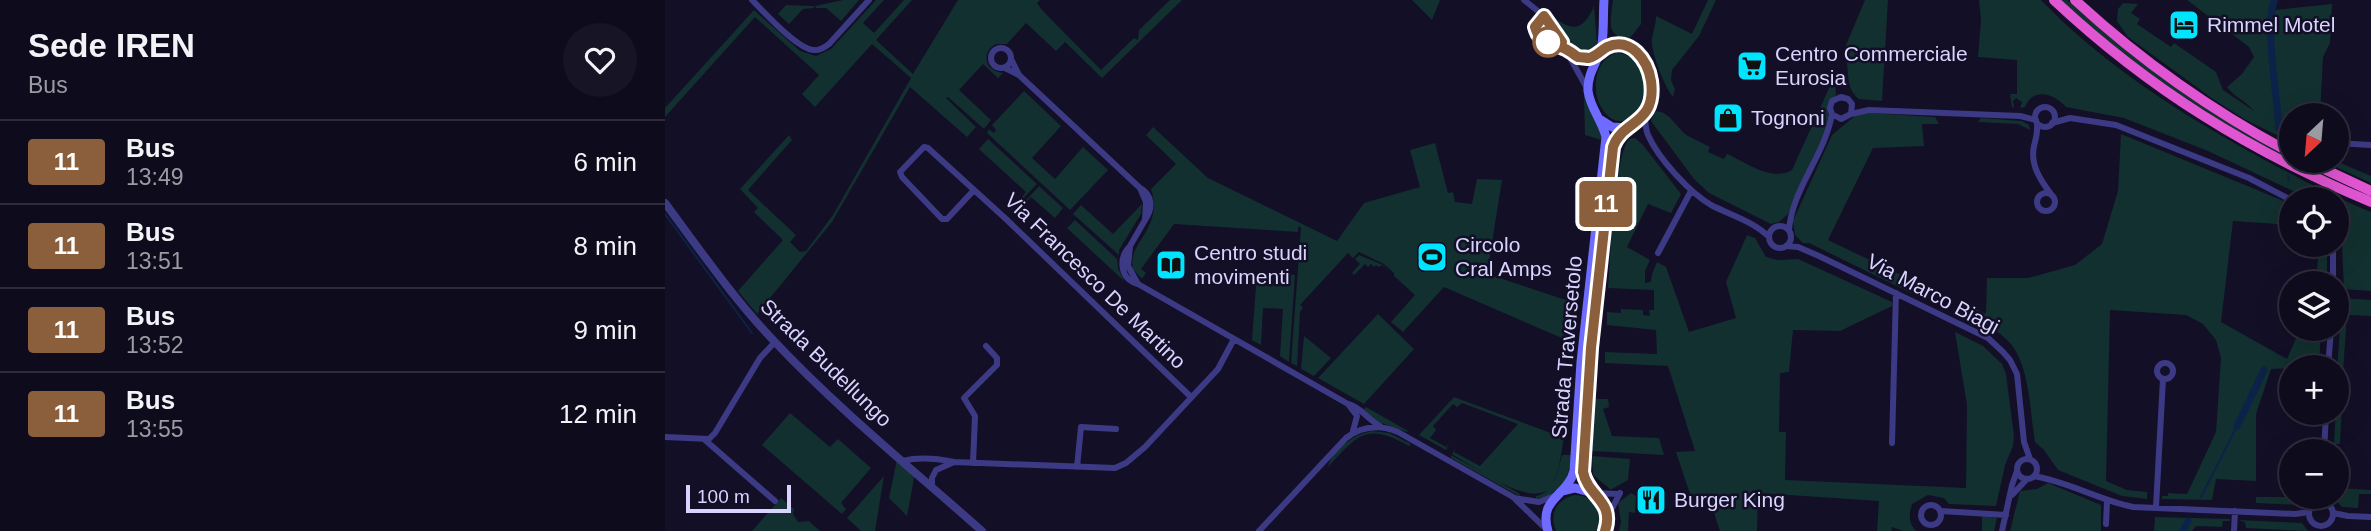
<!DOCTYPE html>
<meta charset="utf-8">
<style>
:root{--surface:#0e0b1c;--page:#171425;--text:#f1f3f6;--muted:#9b9ba3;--line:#2e2b3b}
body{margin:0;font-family:Arial,sans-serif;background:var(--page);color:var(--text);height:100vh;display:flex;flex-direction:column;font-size:26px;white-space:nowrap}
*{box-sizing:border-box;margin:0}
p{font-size:23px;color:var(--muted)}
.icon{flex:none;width:38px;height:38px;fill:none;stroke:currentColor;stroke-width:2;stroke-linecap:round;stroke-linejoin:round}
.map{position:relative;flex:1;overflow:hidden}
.panel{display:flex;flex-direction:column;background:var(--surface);width:665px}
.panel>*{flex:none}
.badge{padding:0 14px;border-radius:5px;font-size:24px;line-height:46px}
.needle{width:46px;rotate:206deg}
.buttons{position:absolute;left:1614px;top:103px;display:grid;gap:14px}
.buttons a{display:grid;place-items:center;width:70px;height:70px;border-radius:50%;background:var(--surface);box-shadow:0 7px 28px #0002,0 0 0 2px var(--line);font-size:35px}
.scale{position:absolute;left:21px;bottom:18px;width:105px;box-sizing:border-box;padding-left:7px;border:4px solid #d9d4ff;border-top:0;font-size:19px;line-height:24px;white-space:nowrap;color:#d9d4ff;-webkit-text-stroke:5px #130f26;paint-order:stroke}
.map>.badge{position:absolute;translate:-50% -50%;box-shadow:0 0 0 4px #fff}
.round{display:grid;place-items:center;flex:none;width:74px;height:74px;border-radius:37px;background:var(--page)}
.overview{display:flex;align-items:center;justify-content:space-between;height:119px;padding:0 28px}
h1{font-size:33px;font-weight:800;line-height:52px}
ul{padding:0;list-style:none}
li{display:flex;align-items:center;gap:21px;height:84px;padding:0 28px;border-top:2px solid var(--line)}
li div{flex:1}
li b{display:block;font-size:26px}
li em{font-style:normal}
li .badge{min-width:77px;font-weight:700;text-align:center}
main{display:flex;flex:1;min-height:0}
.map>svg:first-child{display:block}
.green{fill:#12302f}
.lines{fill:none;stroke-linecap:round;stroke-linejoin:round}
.stream{stroke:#0c2248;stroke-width:2}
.canal{stroke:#0c2248;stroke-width:7}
.minor{stroke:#3d3a85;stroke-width:6}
.tertiary{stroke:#3d3a85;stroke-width:8}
.secondary{stroke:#6f6bff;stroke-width:9}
.trunk{stroke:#e055d1;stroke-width:10}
.line-casing{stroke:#fff;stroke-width:16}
.line{stroke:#8b5e3c;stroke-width:10}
.stop-dot{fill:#fff;stroke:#8b5e3c;stroke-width:3.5}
.labels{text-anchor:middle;stroke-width:5;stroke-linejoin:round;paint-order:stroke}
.poi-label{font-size:21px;fill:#d9d4ff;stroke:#130f26;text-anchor:start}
.street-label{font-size:21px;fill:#d9d4ff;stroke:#130f26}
</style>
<main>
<section class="panel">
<div class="overview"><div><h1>Sede IREN</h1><p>Bus</p></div><a class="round"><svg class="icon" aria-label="heart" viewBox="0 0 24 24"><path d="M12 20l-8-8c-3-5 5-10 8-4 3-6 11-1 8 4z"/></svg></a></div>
<ul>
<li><span class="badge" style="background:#8b5e3c;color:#fff">11</span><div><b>Bus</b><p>13:49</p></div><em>6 min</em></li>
<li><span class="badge" style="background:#8b5e3c;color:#fff">11</span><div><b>Bus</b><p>13:51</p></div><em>8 min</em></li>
<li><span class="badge" style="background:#8b5e3c;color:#fff">11</span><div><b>Bus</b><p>13:52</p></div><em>9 min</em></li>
<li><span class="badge" style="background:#8b5e3c;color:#fff">11</span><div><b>Bus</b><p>13:55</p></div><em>12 min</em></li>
</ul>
</section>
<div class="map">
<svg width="1706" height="531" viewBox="0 0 1706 531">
<rect width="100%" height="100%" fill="#130f26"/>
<path class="green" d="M178 0H194L176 21 161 8H151L150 6Z
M211 0H219L198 23 209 33 239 0H247L211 40 248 74 293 0H375L372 3 377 10 436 70 469 38 473 40 474 30 505 0H517L437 78 400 42 391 51 361 23 342 44H331C315 53 320 71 338 73L333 78 318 64 294 90 326 120 319 129 283 97 281 98 311 127 302 137 245 87 167 222 92 314 73 291 118 240 89 212 93 208 75 189 124 135 127 140 83 190 131 235 125 242 135 252 141 251 168 215 246 78 207 44 150 107 137 94 154 75 90 17 0 117V108L89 10 135 51 151 56 166 49Z
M747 0H775L767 20Z
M948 0H976V24L965 38C939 38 946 19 948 0Z
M1043 0H1051L1034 36 1007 70 1006 80 1010 89 1008 97C1000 88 985 50 987 39 988 31 991 25 991 16L1027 34Z
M1200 0H1223L1217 101 1194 99C1178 87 1186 66 1179 50Z
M1314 0H1376C1437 64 1519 116 1596 158 1632 177 1668 197 1706 212V291L1679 289 1677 245 1671 225V200L1645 199 1543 151 1459 118 1401 107C1389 93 1368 87 1360 107L1355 108 1357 102 1351 98 1348 101 1349 108 1347 107 1345 94H1352V60L1313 57 1316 20Z
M1395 0H1402C1471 62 1544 115 1626 159V161H1630L1704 197C1586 145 1490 87 1395 0Z
M1522 0H1613L1610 10 1667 4 1665 43 1658 57 1655 115 1626 116V142L1581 120 1548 99 1463 37 1452 21 1453 9 1458 3 1473 4 1466 13 1475 19 1472 24 1506 47 1509 43 1551 72 1558 90 1589 111C1582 102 1568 96 1562 87L1577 74 1589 57 1584 47Z
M121 5 149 6V8L138 9 124 24 113 14Z
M929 6 932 43 926 50 915 52 908 48 888 16C907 33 919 30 929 6Z
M951 53C989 52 986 125 953 121 943 119 938 111 934 103 927 86 931 59 951 53Z
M1170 75 1171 95 1165 101 1161 133 1123 214 1114 222 1106 224 1044 193 1029 179 986 121 990 111C1005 111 1011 128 1023 136 1030 140 1038 143 1045 147L1043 152 1059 159 1062 154C1082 163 1107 182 1127 170Z
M359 91 396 126 367 158 390 179 418 147 443 170 405 210 322 133 324 129 329 133 331 130 327 125Z
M919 96C923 112 935 124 937 140L920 135Z
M1204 113 1270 117 1274 124H1257L1259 146 1208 148 1163 240 1255 284 1246 293 1144 243H1138L1130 235 1128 221 1167 135 1191 115Z
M1316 118 1357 121 1364 125 1365 130 1353 124 1313 122Z
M488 127 543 178 672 241 699 203 755 187 745 150 770 143 783 193 788 192 790 202 807 204 812 179 837 180 822 274 910 303 906 342 779 287 738 332 726 322 750 295 729 276V273L719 264 694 252 688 258 683 253 635 305 638 308 635 312 632 366 626 363 636 227H633V232L509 224 476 269 481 273 477 279 468 269C462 241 499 230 486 189L511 164 481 135Z
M1456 134 1626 204V225L1568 221 1556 322 1622 359 1635 329H1656L1654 367 1606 369 1591 414V481L1551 479 1547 500 1497 499V496H1503V493L1522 494 1551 432 1556 358 1551 340 1538 324 1521 315 1445 310 1441 481 1462 490 1482 492V499L1457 496 1393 470 1379 450 1370 442C1365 412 1365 360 1341 339 1329 327 1314 321 1299 315L1301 304 1321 314 1322 278H1363L1410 265 1437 244 1453 191Z
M970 138 978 145 1016 194 1006 213 983 204 962 247 985 260 980 271V283L986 282 987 274 992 262 1001 267 1024 332 1071 318 1061 282 1082 235 1090 238 1101 257 1112 260 1133 259 1227 302V306L1175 331 1128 330 1124 372 1115 373 1114 432H1121L1120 480 1301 488 1302 405 1290 332 1318 346 1337 364 1341 374 1349 436 1348 446 1340 465 1331 506 1284 504 1279 498 1263 495 1247 504C1244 515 1243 522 1251 531H1238L1227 527 1226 531H1212L1214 501 1093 493 1092 531H1055L1044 497 1025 494 1011 452 1030 451 1003 366 940 363V352L992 354 991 330 942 325V312L956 313V309L978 310V315L985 316 984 310H989V290L943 288C945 261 950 154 964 139Z
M323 139 372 184 343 214 361 192 314 149Z
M1658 161H1671L1706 176V183Z
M374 186 398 208 390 218 366 197 346 217Z
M477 204 476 214 454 250V255L408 214 416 205 448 234Z
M410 220 452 259 453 268 459 281 402 228Z
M1654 245H1662V283H1651Z
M694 255 718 265 727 274 717 265 714 267 711 265 709 267 706 264 703 267 700 264 689 275 687 273 695 264 690 259Z
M592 272 630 275 624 362 615 356 618 309 598 308 596 345 587 340Z
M1677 298 1706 300V316L1682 315 1678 373 1672 371Z
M713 314 749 349 699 404 653 378Z
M639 336 666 358 649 376 636 369Z
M1674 384H1678L1675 444H1669L1672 386Z
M789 397 899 438C896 453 894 475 886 487 867 510 806 465 787 454L791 447 789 452 815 466 853 424 797 403 792 407 788 404 768 426 771 430 765 438 781 447 784 443 781 450 754 435Z
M930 399H943L944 407 938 409 947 436 994 438 999 455 927 451Z
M701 407 743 431 742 432 711 421 698 410Z
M125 413 165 447 173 439 206 468 176 503 181 509 177 514 97 445Z
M708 431 724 433 746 444 744 446C702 422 693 434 663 467 667 449 691 433 708 431Z
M1668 449 1675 450 1674 488 1706 490V494H1694L1693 508 1677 507 1668 497H1671V452L1668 451Z
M786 455 855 494 854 496 786 458Z
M897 455H906C905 479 896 494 871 499V496C891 491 892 473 897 455Z
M927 456 965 459 963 480 947 489H945L928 475Z
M232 459 250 473 242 516 224 498Z
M219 476 210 531H196L182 518Z
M1383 483 1436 505V531H1345L1355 491 1372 489Z
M966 493 971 496 970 513 964 512 963 531H954L956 522 953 503Z
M909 495C929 495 940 512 932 531H891C884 514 891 500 909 495Z
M1591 497H1646L1636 505 1591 503Z
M116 498 129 509 128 514 133 522 144 521 155 531H87Z
M1317 516 1332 518 1329 531H1317Z
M1490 517 1565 519V521H1558L1557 527 1531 526 1527 531H1489Z
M1573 520 1637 523 1643 531 1581 528 1580 522Z"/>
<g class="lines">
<path class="stream" d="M1623 175 1624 181
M0 214 87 333
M1536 497 1572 426"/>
<path class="canal" d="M1609 0C1600 28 1612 96 1614 128
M1572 426 1599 370
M1518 531 1523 521"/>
<path class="minor" d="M87 0C99 12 133 50 149 50 155 51 160 47 164 44L204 0
M859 0 879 16 889 29 923 90
M900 48C914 56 918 60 933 54
M326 58a10 10 0 1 1 20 0a10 10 0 1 1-20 0Z
M340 68 354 75 346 59
M354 75 475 188
M1370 117a10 10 0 1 1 20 0a10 10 0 1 1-20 0Z
M980 113C980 121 980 128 983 135 993 158 1024 192 1046 205 1065 215 1088 221 1104 237
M1186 114 1187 104 1183 99 1176 97 1167 101 1165 108 1167 114 1176 119 1186 114 1204 110 1355 116 1371 120
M1372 123C1373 132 1371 138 1369 146 1365 164 1375 180 1386 194
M1387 123 1405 118 1451 125 1584 178 1626 200
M1671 143 1706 145
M475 188C488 195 488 209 480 220L481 202Z
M309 190 282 219H277L237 177 235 172 259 147 263 148 341 219 526 397
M1372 202a9 9 0 1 1 18 0a9 9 0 1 1-18 0Z
M1104 237a11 11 0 1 1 22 0a11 11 0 1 1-22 0Z
M1124 230C1127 189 1160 155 1167 114
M1668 245V284
M465 246 463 266 473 284C455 280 453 258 465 246Z
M465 246 480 220
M1121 246 1133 247 1154 256 1323 338 1338 352 1345 360 1352 374 1359 442 1365 459
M993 253 1026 191
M473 284 683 404
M1492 371a8 8 0 1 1 16 0a8 8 0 1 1-16 0Z
M1663 368 1666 329
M688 431 692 416 683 404C696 407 703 420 715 426
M0 437 44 439 50 433 95 358 110 342
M40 440 110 501
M1227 443 1231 293
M1659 452 1661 413
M1352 469a10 10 0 1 1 20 0a10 10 0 1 1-20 0Z
M238 461C253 457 274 459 289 462L450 468 461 463 480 447 553 369 569 339
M308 463 310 416 299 398 332 365V358L321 346
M412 467 416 427 451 429
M1369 476C1404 482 1434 500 1468 507L1630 514 1644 512
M267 487V478L271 470 287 463
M929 493 953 494
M1347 495 1362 479
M849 498 874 502 889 496
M1644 514a12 12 0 1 1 24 0a12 12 0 1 1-24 0Z
M1256 515a10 10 0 1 1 20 0a10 10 0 1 1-20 0Z
M1491 507 1498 379
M1276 511 1341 515
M1668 513 1683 516 1706 517
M943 516 955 493
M1441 524 1442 501
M594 531 681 438C697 426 714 424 733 432L848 497 882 530
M1337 531 1347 485 1352 471
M1569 531 1570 511"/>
<path class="tertiary" d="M0 203C35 250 68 298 109 341 173 409 247 469 317 531"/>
<path class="secondary" d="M934 54C941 47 949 43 959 45 971 48 978 58 982 68 989 84 987 107 974 121 964 131 953 132 948 147L926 348 918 472C923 497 949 501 940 531
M936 120 947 127 962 128
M898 491 910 488 928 493
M883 531C873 498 902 497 909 471L916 362 941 137C937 120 925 108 923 91 922 72 934 61 937 44 939 30 938 14 939 0"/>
<path class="trunk" d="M1389 0C1484 89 1586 152 1706 202
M1410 0C1475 60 1547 111 1626 153
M1642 161 1706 191"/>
</g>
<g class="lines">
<g class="line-casing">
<path id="line" d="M897 42 879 16 870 27C872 32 871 33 875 37 883 45 895 45 904 51 908 53 909 55 913 57 915 57 922 58 924 58 932 56 935 51 942 47 966 36 983 61 986 81 992 125 957 120 948 147L926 348 918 472C923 497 950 501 940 531"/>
</g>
<use href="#line" class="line"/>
</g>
<defs>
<g id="hotel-square" transform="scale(1.575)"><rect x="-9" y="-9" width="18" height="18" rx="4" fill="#00e5ff" stroke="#130f26"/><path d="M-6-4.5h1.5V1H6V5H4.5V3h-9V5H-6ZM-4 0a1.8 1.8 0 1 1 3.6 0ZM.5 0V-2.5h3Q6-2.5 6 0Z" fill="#111"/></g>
<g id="supermarket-square" transform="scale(1.575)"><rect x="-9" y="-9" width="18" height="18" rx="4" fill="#00e5ff" stroke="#130f26"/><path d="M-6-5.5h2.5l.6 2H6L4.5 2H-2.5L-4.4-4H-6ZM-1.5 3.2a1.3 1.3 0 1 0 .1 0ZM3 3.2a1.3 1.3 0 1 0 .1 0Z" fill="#111"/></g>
<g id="shop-square" transform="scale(1.575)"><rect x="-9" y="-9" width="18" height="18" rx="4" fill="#00e5ff" stroke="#130f26"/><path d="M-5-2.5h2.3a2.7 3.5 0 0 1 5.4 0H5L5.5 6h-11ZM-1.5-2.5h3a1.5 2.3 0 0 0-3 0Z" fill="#111"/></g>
<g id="stadium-square" transform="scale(1.575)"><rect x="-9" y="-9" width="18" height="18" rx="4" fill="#00e5ff" stroke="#130f26"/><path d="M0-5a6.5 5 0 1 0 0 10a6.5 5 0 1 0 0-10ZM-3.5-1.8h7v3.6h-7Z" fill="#111"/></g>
<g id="library-square" transform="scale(1.575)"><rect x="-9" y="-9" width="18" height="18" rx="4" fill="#00e5ff" stroke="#130f26"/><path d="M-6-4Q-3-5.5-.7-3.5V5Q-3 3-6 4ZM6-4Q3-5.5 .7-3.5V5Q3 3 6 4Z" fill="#111"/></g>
<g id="restaurant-square" transform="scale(1.575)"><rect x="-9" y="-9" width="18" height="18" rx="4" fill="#00e5ff" stroke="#130f26"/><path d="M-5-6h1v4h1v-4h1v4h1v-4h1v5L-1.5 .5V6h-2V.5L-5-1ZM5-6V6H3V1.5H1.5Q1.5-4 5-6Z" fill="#111"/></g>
</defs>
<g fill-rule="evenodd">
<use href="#hotel-square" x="1519" y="25"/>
<use href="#supermarket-square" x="1087" y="66"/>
<use href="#shop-square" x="1063" y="118"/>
<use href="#stadium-square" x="767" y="257"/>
<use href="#library-square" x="506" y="265"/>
<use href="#restaurant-square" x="986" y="500"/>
</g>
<circle class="stop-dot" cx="883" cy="42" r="14"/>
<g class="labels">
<g class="poi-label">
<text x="1542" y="32">Rimmel Motel</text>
<text x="1110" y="61">Centro Commerciale<tspan x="1110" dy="24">Eurosia</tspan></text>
<text x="1086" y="125">Tognoni</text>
<text x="790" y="252">Circolo<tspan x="790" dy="24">Cral Amps</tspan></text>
<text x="529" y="260">Centro studi<tspan x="529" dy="24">movimenti</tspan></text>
<text x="1009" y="507">Burger King</text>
</g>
<g class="street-label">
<text transform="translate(430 281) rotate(44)" y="7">Via Francesco De Martino</text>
<text transform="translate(1268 294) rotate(28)" y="7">Via Marco Biagi</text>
<text transform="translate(902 347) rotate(-85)" y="7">Strada Traversetolo</text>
<text transform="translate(161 363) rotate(44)" y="7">Strada Budellungo</text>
</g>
</g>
</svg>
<div class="buttons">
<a><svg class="needle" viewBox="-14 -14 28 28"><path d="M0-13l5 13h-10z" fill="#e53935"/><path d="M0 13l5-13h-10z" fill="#9b9ba3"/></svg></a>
<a><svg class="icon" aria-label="locate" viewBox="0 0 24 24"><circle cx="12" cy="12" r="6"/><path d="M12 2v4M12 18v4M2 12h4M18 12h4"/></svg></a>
<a><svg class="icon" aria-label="layers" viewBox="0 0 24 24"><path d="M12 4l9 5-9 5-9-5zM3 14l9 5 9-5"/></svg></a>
<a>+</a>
<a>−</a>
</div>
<div class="scale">100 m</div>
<b class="badge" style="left:941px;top:204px;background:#8b5e3c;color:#fff">11</b>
</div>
</main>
